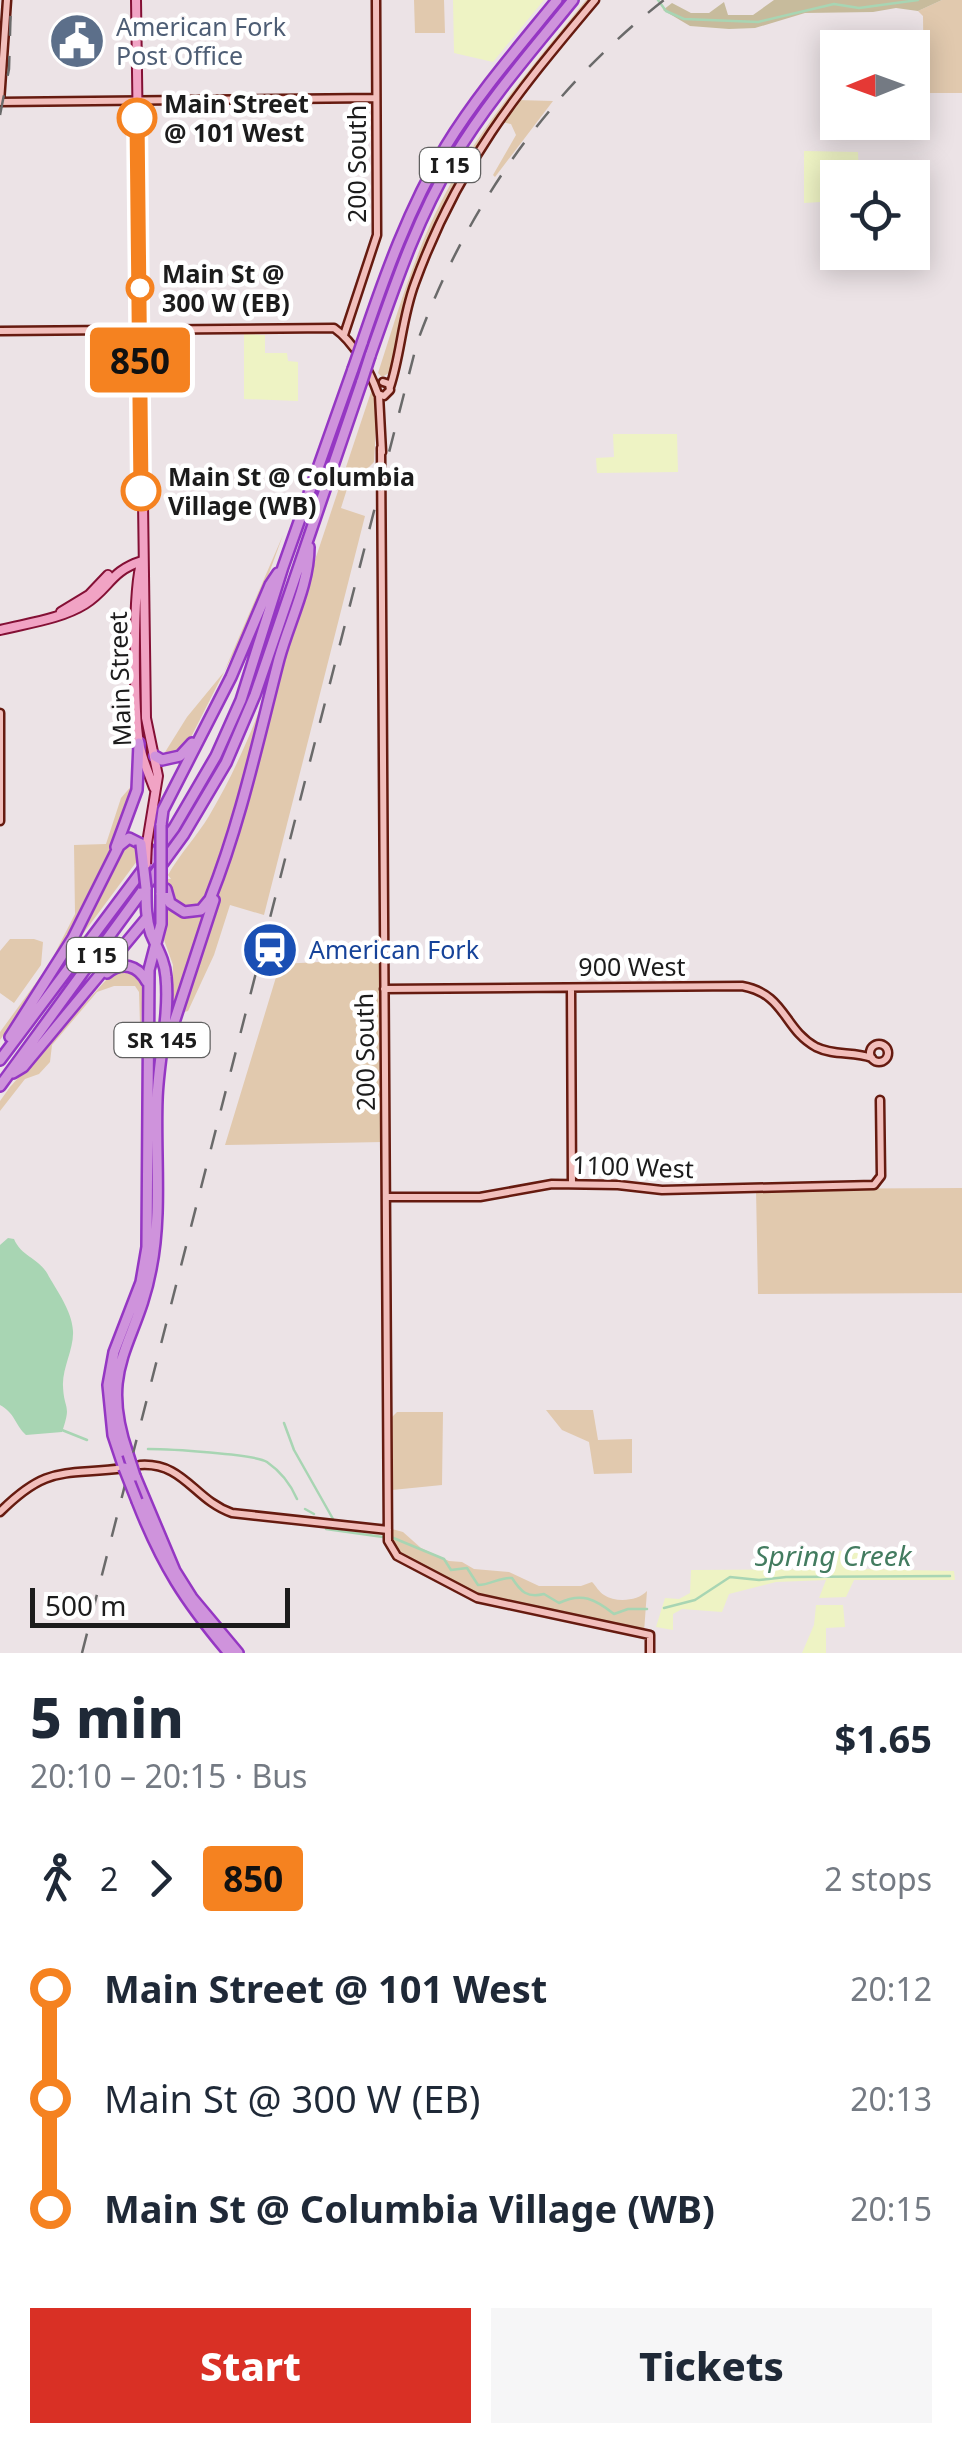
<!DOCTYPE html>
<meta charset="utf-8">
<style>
:root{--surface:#fff;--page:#f6f6f7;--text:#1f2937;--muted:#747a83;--accent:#d93025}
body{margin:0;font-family:"Noto Sans",sans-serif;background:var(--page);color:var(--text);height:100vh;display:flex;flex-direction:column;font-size:38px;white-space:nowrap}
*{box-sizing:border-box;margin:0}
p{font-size:32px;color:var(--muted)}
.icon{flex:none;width:55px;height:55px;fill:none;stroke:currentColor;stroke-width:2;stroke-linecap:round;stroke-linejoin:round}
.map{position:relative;height:1653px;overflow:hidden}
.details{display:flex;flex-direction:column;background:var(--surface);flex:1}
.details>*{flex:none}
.badge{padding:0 20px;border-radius:8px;font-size:35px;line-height:65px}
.needle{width:65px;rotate:269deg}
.buttons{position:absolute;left:820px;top:30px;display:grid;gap:20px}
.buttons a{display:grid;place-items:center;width:110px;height:110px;border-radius:0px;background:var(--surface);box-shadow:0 5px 25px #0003;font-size:50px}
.scale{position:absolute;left:30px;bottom:25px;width:260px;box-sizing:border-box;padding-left:10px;border:5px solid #1c1c1c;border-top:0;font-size:28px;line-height:35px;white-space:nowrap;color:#1c1c1c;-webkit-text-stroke:8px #fff;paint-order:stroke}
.map>.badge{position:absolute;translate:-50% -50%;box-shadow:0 0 0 5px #fff}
.legs{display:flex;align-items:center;gap:15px;height:110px;padding:0 30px;font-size:32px}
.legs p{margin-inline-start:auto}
.summary{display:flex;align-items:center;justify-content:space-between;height:170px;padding:0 30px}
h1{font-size:55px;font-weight:800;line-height:75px}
.cta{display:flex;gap:20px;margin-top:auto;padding:20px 30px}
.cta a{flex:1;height:115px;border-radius:0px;background:var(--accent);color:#fff;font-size:40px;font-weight:800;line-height:115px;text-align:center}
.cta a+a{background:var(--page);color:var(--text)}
ul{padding:0 30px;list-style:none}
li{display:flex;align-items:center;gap:35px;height:110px;font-size:38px}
li i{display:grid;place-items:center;width:15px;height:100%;margin:0 12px;background:currentColor}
li i::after{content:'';width:25px;height:25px;margin:-12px;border:8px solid;border-radius:50%;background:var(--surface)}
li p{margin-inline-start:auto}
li:first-child i{background:linear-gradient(#0000 50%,currentColor 0)}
li:last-child i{background:linear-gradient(currentColor 50%,#0000 0)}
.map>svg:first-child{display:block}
.grass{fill:#e1c9ae}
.forest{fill:#c7bb9c}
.park{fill:#eef3c4}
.water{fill:#a8d5b3}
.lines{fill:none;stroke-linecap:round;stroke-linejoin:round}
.stream{stroke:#a8d5b3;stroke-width:2.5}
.secondary-casing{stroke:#661b10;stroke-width:11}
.primary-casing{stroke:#841035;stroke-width:12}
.highway-casing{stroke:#9537c3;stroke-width:14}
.secondary{stroke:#f2bfbc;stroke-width:6}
.primary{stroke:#f1a3c4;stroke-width:8}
.highway{stroke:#cf93dc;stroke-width:9}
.rail{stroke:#6a6a6a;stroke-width:2.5;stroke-dasharray:20 20;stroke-linecap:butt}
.primary-bridge-casing{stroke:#841035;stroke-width:12;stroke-linecap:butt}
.highway-bridge-casing{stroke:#9537c3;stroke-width:14;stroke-linecap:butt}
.primary-bridge{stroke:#f1a3c4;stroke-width:8}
.highway-bridge{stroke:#cf93dc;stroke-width:9}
.line-1-casing{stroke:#fff;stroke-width:22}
.line-1{stroke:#f58220;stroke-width:15}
.stop-1-dot{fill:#fff;stroke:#f58220;stroke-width:5}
.labels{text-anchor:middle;stroke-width:9;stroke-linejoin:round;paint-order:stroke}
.shield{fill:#fff;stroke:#606060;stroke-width:2.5}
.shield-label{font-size:22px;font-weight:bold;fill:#1c1c1c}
.service-label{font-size:25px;fill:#4e5e75;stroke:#fff;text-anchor:start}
.stop-label{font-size:25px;font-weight:bold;fill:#1c1c1c;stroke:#fff;text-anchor:start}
.street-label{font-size:25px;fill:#1c1c1c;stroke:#fff}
.transit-label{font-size:25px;fill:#164399;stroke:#fff;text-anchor:start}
.water-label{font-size:28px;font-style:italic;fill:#437c60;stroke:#fff}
</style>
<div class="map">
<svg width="962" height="1653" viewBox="0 0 962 1653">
<rect width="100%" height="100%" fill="#ece3e6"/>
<path class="grass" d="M414 0H444L445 33H415Z
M586 0H591L502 108 461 171 417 267 399 322 394 363 389 373 382 377 378 373C397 315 414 254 442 200 480 126 534 64 586 0Z
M942 0H962V93H924L923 16 918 11Z
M517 100 553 101 495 177 493 175 516 135 511 124 501 122Z
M372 389 377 409 374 462 367 469 353 470 341 508 365 516 264 915 230 905 214 955 188 1011 181 1013 256 776 283 656Z
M283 535 256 609 186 747 181 752 162 757 187 717 224 672Z
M271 679 241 799 204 906 178 910 167 891 168 879H171L168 875C179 855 197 836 209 816 235 772 254 727 271 679Z
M133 784C132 800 123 818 117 834 87 910 48 973 0 1040V1032L49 965 75 914 74 845 106 844 121 798Z
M128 841 137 843 140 857 65 958 102 890 119 850Z
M167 904C179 918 192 918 207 909L171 1020 173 965 164 940Z
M10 939H34L43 942 41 965 14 1003 0 993V951Z
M379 959 382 995 383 1142 225 1145 280 964Z
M115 970 134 971 143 984 141 1028 137 1029 140 1025 139 992 135 986H114L97 992 52 1045 50 1062 39 1074 25 1079 0 1111V1101L10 1087Z
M962 1188V1293L758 1294 756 1189Z
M593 1410 598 1440 632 1439V1473L594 1474 589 1442 562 1430 546 1410Z
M397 1412H443L442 1485 392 1490V1417Z
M392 1529 403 1532 421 1548 449 1561 462 1562 474 1569 509 1572 539 1586H581L592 1582C596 1586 599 1592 604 1595 616 1603 638 1601 647 1591L644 1632 468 1593 397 1552 392 1543Z"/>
<path class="forest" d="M774 0H942L918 11 896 8 873 12 805 13 755 28 729 29 690 26 663 10 672 3 691 13H709L724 2 728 15H753Z"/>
<path class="park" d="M453 0H544L493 62 454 53Z
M804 151 858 152 859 177 838 178 837 201 804 203Z
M244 334 265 335V353H287L288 361 298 362V401L244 399Z
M613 434H677L678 472 597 473 596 458 614 457Z
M870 1550 863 1569 954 1571 955 1580H854L846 1597 819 1598 826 1580 776 1582 729 1594 722 1612 682 1609 673 1614V1630L656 1627 665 1598 679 1599 690 1593 691 1570 832 1569 835 1551Z
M816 1605H843L845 1627 826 1628V1653H802L814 1625Z"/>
<path class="water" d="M8 1238 14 1239C21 1256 38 1258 47 1273 56 1290 72 1310 73 1331 74 1349 62 1368 63 1386 64 1411 72 1403 62 1432L26 1435C15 1425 15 1413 0 1405V1245Z"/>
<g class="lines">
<path class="stream" d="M658 0 666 11 684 19 758 22 834 4 859 8 918 0
M284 1423 294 1450 333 1519
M62 1430 87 1440
M148 1449C167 1449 255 1454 267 1462 280 1471 291 1485 297 1499
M305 1509 314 1514
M326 1529 383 1537
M391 1537 444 1559 451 1570 467 1568 478 1585C491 1585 499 1577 512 1578 521 1592 527 1598 544 1594L559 1603C582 1592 595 1599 614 1614L628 1609H647
M664 1608 695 1600 730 1577 759 1580 786 1577 950 1576"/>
<g class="secondary-casing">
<path id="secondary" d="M0 102 376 98
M0 102 7 0
M0 331 334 328C354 342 370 371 378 394L384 396 390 390 389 384 383 382
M344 335 377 235 376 0
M390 387C401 354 402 317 415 283 458 165 515 95 595 0
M379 395 382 452
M381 448 388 1541 397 1556 477 1598 650 1635V1653
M0 713V821
M571 988 572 1184
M384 989 742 986C786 994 783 1029 816 1047 834 1056 854 1051 872 1058
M870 1053a9 9 0 1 1 18 0a9 9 0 1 1-18 0Z
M387 1197H480L552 1184 618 1185 662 1190 874 1185 881 1176 880 1100
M140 1465C184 1462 194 1500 232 1513L388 1530
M0 1512C48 1464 63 1476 124 1468"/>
</g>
<g class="primary-casing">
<path id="primary" d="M136 0 146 718 158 776 147 843
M142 561C132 585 134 714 139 743 142 759 149 774 154 788
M61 612 89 595 108 575
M0 630C28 623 61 619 85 604 110 588 110 571 142 561"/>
</g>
<g class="highway-casing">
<path id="highway" d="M362 343C385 275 409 208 446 146 478 94 518 48 557 0
M370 356C394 288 416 221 453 159 487 102 531 52 573 0
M155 756 162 760 180 756 192 743
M161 825 163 810 231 677 270 585 278 573
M116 847 137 790 139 743
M166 889 170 903 184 912 201 910 210 899C241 821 258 740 279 659 289 622 309 585 309 547
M107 973C122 961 138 965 147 982
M10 1037 73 938 119 846 129 838 141 844
M166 1047 214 900
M0 1060 174 828 216 756 241 700 283 567 353 369
M13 1073 23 1067 146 919
M0 1086 184 834 226 763 255 695 362 381
M128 1454C97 1366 137 1345 151 1269 162 1214 155 1155 157 1100 158 1060 170 1017 166 977 165 961 157 948 151 934 146 919 146 904 146 888
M124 1468 113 1435 108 1385 114 1352 141 1282 147 1247 149 970 161 924V893
M135 1476 175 1571 192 1598 238 1653
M137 1501C162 1565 185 1601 229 1653"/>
</g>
<use href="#secondary" class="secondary"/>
<use href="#primary" class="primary"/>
<use href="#highway" class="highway"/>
<path class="rail" d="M0 115 9 69 11 0
M82 1653 417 343C466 207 550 89 664 0"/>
<g class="primary-bridge-casing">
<path id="primary-bridge" d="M146 864 147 843"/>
</g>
<g class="highway-bridge-casing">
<path id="highway-bridge" d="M353 369 362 343
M362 381 370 356
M161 825V893
M141 844 146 888
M128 1454 135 1476
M124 1468 137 1501"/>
</g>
<use href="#primary-bridge" class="primary-bridge"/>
<use href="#highway-bridge" class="highway-bridge"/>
</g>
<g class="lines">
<g class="line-1-casing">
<path id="line-1" d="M137 118 141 491"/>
</g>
<use href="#line-1" class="line-1"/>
</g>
<defs>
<g id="civic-disc" transform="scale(2.875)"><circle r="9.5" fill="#5c6f8a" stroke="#fff"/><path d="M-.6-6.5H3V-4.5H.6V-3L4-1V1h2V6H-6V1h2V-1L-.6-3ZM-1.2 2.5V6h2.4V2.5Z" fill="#fff"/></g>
<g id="station-disc" transform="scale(2.875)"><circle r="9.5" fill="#1a4fb4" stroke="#fff"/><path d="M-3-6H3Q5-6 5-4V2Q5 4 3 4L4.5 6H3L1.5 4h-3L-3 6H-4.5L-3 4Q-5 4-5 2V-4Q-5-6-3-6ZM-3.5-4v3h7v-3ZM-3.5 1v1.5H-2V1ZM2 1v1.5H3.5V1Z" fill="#fff"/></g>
</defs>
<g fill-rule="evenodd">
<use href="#civic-disc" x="77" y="41"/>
<use href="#station-disc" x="270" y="950"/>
</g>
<g class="stop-1-dot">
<circle cx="137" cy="118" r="18"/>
<circle cx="140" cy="288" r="12"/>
<circle cx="141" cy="491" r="18"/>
</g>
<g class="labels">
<g class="shield">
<rect x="420" y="148" width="60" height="34" rx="8"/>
<rect x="67" y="938" width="60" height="34" rx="8"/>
<rect x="114.5" y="1023" width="95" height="34" rx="8"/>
</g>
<g class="shield-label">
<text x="450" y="173">I 15</text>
<text x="97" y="963">I 15</text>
<text x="162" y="1048">SR 145</text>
</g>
<g class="service-label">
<text x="116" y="36">American Fork<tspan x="116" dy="29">Post Office</tspan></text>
</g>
<g class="stop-label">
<text x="164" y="113">Main Street<tspan x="164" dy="29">@ 101 West</tspan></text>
<text x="162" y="283">Main St @<tspan x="162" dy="29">300 W (EB)</tspan></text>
<text x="168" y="486">Main St @ Columbia<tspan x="168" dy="29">Village (WB)</tspan></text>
</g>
<g class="street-label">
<text transform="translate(357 164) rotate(-90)" y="9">200 South</text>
<text transform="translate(120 679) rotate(-92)" y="9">Main Street</text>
<text x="632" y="976">900 West</text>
<text transform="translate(365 1052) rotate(-91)" y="9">200 South</text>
<text transform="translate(633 1167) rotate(2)" y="9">1100 West</text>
</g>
<g class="transit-label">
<text x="309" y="959">American Fork</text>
</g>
<g class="water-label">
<text x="833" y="1566">Spring Creek</text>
</g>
</g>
</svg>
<div class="buttons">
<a><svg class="needle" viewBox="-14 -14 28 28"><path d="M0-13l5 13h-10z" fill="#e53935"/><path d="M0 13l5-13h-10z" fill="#747a83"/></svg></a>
<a><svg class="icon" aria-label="locate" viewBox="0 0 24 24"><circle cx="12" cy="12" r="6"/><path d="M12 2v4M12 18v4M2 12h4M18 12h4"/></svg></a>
</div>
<div class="scale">500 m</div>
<b class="badge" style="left:140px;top:360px;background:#f58220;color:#111">850</b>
</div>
<section class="details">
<div class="summary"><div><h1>5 min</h1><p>20:10 – 20:15 · Bus</p></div><b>$1.65</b></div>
<div class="legs"><svg class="icon" aria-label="walk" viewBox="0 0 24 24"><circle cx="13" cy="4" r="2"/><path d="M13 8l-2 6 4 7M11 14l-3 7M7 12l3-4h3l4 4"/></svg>2<svg class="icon" aria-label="forward" viewBox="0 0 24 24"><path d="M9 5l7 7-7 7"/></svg><b class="badge" style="background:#f58220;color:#111">850</b><p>2 stops</p></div>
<ul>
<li><i style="color:#f58220"></i><b>Main Street @ 101 West</b><p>20:12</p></li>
<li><i style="color:#f58220"></i><span>Main St @ 300 W (EB)</span><p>20:13</p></li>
<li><i style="color:#f58220"></i><b>Main St @ Columbia Village (WB)</b><p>20:15</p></li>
</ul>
<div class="cta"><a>Start</a><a>Tickets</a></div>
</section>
